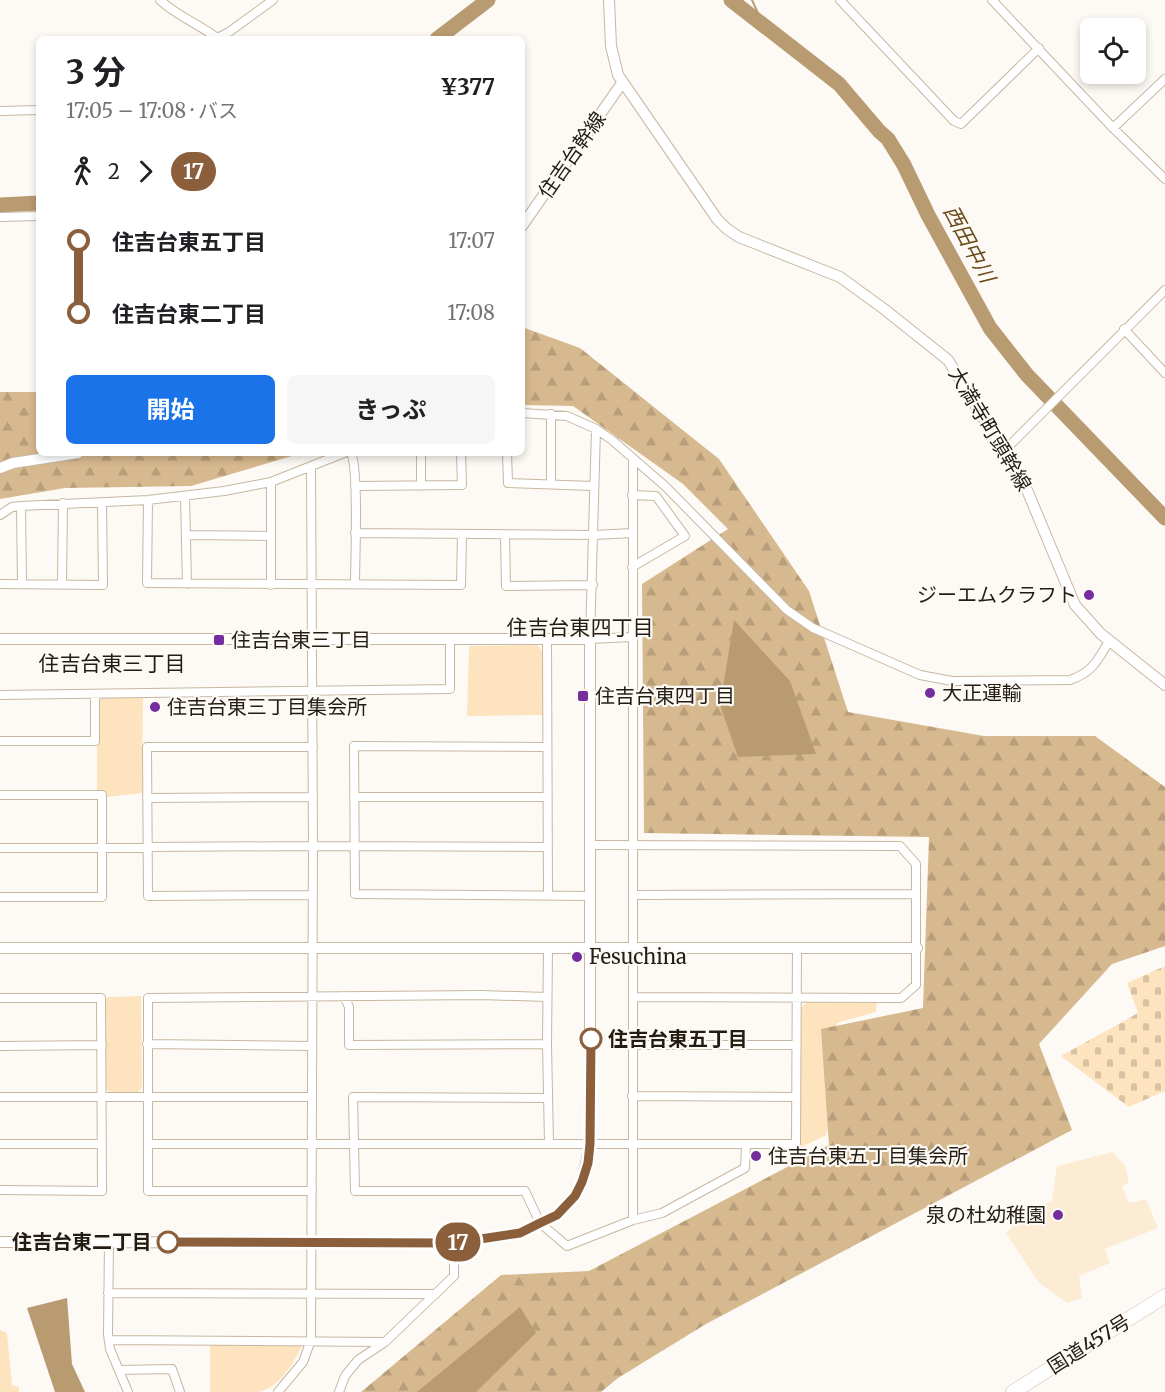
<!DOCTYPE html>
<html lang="ja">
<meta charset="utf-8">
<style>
:root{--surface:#fff;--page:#f6f6f6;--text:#202124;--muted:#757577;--accent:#1a73e8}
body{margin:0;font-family:Merriweather,"Noto Sans JP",serif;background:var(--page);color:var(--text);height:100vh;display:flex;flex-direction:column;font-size:22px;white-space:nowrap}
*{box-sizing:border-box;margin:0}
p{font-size:20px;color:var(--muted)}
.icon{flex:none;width:33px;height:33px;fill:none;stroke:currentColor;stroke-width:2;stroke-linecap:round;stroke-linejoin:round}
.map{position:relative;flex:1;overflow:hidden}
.side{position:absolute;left:36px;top:36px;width:489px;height:420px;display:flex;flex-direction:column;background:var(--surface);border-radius:9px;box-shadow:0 3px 9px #0003}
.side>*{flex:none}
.badge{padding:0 12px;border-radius:20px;font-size:21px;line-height:39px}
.buttons{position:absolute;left:1080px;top:18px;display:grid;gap:12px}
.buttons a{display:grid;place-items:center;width:66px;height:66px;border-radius:9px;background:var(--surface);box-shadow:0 3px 9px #0003;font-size:30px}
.map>.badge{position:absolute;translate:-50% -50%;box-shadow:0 0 0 3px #fff}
.legs{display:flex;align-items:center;gap:9px;height:66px;padding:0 30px;font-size:20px}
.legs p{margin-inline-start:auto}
.head{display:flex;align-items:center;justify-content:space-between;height:102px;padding:0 30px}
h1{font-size:33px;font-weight:700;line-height:45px}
.primary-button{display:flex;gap:12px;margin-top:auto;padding:12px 30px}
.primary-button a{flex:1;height:69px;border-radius:9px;background:var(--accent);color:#fff;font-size:24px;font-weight:700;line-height:69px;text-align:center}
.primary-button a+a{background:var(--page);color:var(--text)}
ul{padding:0 30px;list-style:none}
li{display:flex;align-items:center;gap:21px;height:72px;font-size:22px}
li i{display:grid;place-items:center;width:9px;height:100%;margin:0 8px;background:currentColor}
li i::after{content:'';width:15px;height:15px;margin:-8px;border:4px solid;border-radius:50%;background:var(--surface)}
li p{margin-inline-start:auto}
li:first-child i{background:linear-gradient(#0000 50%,currentColor 0)}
li:last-child i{background:linear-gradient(currentColor 50%,#0000 0)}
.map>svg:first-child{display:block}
.built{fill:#fdecd4}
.green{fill:#fee3bf}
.forest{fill:url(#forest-firs)}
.cemetery{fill:url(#cemetery-stones)}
.water{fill:#b99b72}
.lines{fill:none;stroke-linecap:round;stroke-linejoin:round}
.stream{stroke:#b99b72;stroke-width:2}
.river{stroke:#b99b72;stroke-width:15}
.minor-casing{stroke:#c7b7a0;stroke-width:10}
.tertiary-casing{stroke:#c7b7a0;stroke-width:12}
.trunk-casing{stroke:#c7b7a0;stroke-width:15}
.minor{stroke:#fff;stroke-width:8}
.tertiary{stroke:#fff;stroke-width:10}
.trunk{stroke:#fff;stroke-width:14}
.line-1-casing{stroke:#fff;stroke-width:14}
.line-1{stroke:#8b5e3c;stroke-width:9}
.poi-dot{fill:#752c9f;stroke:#fdfaf5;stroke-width:2}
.stop-1-dot{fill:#fff;stroke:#8b5e3c;stroke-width:3}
.labels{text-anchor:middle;stroke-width:4.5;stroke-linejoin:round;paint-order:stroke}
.street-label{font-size:20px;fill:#221c13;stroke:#fdfaf5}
.poi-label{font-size:20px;fill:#221c13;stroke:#fdfaf5;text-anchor:start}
.stop-label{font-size:20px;font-weight:bold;fill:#221c13;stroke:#fdfaf5;text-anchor:start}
.water-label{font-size:21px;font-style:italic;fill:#6a4c1b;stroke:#fdfaf5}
.neighbourhood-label{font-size:21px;fill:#221c13;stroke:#fdfaf5}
</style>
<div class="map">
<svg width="1165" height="1392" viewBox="0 0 1165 1392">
<defs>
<pattern id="forest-firs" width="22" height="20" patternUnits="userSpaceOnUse" patternTransform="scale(1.5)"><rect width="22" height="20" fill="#d7b98f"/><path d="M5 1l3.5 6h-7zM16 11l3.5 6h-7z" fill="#b89e7a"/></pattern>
<pattern id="cemetery-stones" width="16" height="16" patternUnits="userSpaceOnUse" patternTransform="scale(1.5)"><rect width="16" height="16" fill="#fee3bf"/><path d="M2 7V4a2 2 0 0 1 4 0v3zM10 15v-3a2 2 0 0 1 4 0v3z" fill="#d9c2a3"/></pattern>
</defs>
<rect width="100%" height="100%" fill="#fdfaf5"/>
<path class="built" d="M1112 1152 1125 1165 1129 1182 1122 1187 1129 1203 1146 1199 1158 1228 1105 1249 1110 1263 1079 1276 1082 1298 1067 1303 1039 1283 1006 1233 1031 1210 1052 1201 1057 1166Z"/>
<path class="green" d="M537 645 543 652V715L467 716 469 646Z
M102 697H143L142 793 107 797 104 793H97V700Z
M141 996 142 1087 138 1092 111 1093 106 1089V997Z
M807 1002 877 1003 876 1012 837 1023 833 1066 836 1109 825 1136 799 1148 800 1009Z
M0 1330 7 1333 12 1385 19 1387V1392H0Z
M210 1345H302C294 1363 280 1388 258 1392 242 1392 225 1392 210 1392Z"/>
<path class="forest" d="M522 327 580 348 719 459 809 591 848 712 984 736H1095L1165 787V946L1112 964 1039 1044 1072 1130 706 1324 618 1378 601 1392H361L501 1275 589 1271 829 1145 821 1029 923 1008 929 837 644 833 642 584 728 529 683 484 573 406 522 405Z
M0 392H39V453H302L191 486 65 488 0 499Z"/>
<path class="cemetery" d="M1165 966V1091L1129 1107 1061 1056 1138 1013 1127 983Z"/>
<path class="water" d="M734 620 790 681 816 754 738 757 720 705Z
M67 1298 72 1364 85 1392H55L27 1308Z
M520 1307 536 1333 476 1392H417Z"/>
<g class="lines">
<path class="stream" d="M752 0 763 24"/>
<path class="river" d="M731 0 839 84 879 131 888 139 904 165 928 215 990 328 1027 375 1165 518
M437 39 488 0
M0 205 39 203"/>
<g class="minor-casing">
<path id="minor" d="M160 0C177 16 199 24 217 38
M840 0 954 121 961 124 1039 48
M992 0 1113 128 1165 179
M215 39 229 32 273 0
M0 111 39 110
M1113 128 1165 79
M0 217 39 216
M1124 329 1165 373
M522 413 567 416 596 429 612 440 665 486 787 610 813 628 920 675 952 681 1070 680C1093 672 1097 661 1109 641
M551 414V484
M596 429 590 639 632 637
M1004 451 1165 290
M351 453C359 468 355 561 355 584
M421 453V486
M507 453 508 483 593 486
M633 459V1220
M271 482V585
M355 486 462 485 461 453
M632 495 656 496 685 536 632 567
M185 496 187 584
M148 500 147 583 461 585 462 535
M21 506 22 584
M0 515 12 507 21 506 148 500 224 491 271 482 344 453
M355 533 594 535 632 533
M186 535 271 536
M505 535 506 586 593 585
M0 584 103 585 102 503
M62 584 63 503
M547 639 548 895
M0 695 450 689V639
M0 741H95V694
M313 747H147L148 896 313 895
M547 747 354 746 355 894 591 896
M0 795H102V897H0
M354 797H547
M147 798 313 797
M591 845 900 846 916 864V985L901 998 633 997
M0 848 313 846 547 847
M633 895 916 894
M548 948 547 1044 549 1144
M344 996 349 1007V1045L547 1044
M0 998H101L102 1191 0 1190
M147 1044 312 1046
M633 1045H796
M0 1046 102 1045
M632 1096 796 1097
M0 1097H312
M548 1098 353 1097 355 1191H525L540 1223 567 1246 633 1220 662 1213 745 1168 746 1145
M0 1144H102
M149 1144H796L797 947
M312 1191H148V998L481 995 547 997
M109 1242 108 1334 110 1349 128 1392
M108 1293 436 1294
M109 1340 385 1342
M119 1370 172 1369 180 1392
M278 1392 303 1362 311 1340 313 846 311 467
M339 1392 345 1376 358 1360 385 1342 454 1276V1243"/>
</g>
<g class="tertiary-casing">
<path id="tertiary" d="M609 0 611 46 618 75 717 219 727 229 739 237 840 277 884 309 948 360 1027 490 1075 605 1101 634 1165 685
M522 226 622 83
M0 468 13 463 78 453
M0 639H590V1145L582 1182 575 1195 557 1215 520 1233 454 1243 0 1242
M0 948H917"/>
</g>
<g class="trunk-casing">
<path id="trunk" d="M1013 1392 1165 1296"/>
</g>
<use href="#minor" class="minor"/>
<use href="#tertiary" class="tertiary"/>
<use href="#trunk" class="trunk"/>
</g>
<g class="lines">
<g class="line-1-casing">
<path id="line-1" d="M168 1242 454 1243 520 1233 540 1223 557 1215 575 1196 582 1182 588 1163 590 1144 591 1039"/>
</g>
<use href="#line-1" class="line-1"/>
</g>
<g class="poi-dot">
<circle cx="1089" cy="595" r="6"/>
<rect x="213" y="634" width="12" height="12" rx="3"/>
<circle cx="930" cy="693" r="6"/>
<rect x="577" y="690" width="12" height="12" rx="3"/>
<circle cx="155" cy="707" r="6"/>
<circle cx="577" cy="957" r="6"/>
<circle cx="756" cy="1156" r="6"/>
<circle cx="1058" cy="1215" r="6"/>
</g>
<g class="stop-1-dot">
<circle cx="591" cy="1039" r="10"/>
<circle cx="168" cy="1242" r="10"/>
</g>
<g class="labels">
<g class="street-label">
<text transform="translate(572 155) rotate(-55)" y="7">住吉台幹線</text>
<text transform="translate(990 429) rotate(59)" y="7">大満寺町頭幹線</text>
<text transform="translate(1089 1344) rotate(-32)" y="7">国道457号</text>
</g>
<g class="poi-label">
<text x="1077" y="602" text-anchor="end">ジーエムクラフト</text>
<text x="231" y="647">住吉台東三丁目</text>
<text x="942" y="700">大正運輸</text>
<text x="595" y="703">住吉台東四丁目</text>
<text x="167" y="714">住吉台東三丁目集会所</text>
<text x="589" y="964">Fesuchina</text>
<text x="768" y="1163">住吉台東五丁目集会所</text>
<text x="1046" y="1222" text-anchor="end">泉の杜幼稚園</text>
</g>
<g class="stop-label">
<text x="608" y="1046">住吉台東五丁目</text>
<text x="152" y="1249" text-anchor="end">住吉台東二丁目</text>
</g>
<g class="water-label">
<text transform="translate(969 244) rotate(62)" y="7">西田中川</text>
</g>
<g class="neighbourhood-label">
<text x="580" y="635">住吉台東四丁目</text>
<text x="112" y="671">住吉台東三丁目</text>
</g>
</g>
</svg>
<div class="buttons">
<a><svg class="icon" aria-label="locate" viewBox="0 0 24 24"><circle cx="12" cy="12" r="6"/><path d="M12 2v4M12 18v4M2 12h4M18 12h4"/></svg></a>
</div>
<b class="badge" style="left:458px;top:1242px;background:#8b5e3c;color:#fff">17</b>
<section class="side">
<div class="head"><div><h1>3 分</h1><p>17:05 – 17:08 · バス</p></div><b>¥377</b></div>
<div class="legs"><svg class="icon" aria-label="walk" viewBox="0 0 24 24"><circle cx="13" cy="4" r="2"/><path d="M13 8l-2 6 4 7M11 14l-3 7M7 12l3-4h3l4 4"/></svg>2<svg class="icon" aria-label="forward" viewBox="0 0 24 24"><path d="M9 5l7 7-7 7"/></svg><b class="badge" style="background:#8b5e3c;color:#fff">17</b></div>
<ul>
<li><i style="color:#8b5e3c"></i><b>住吉台東五丁目</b><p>17:07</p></li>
<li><i style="color:#8b5e3c"></i><b>住吉台東二丁目</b><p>17:08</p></li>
</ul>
<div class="primary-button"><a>開始</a><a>きっぷ</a></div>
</section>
</div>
